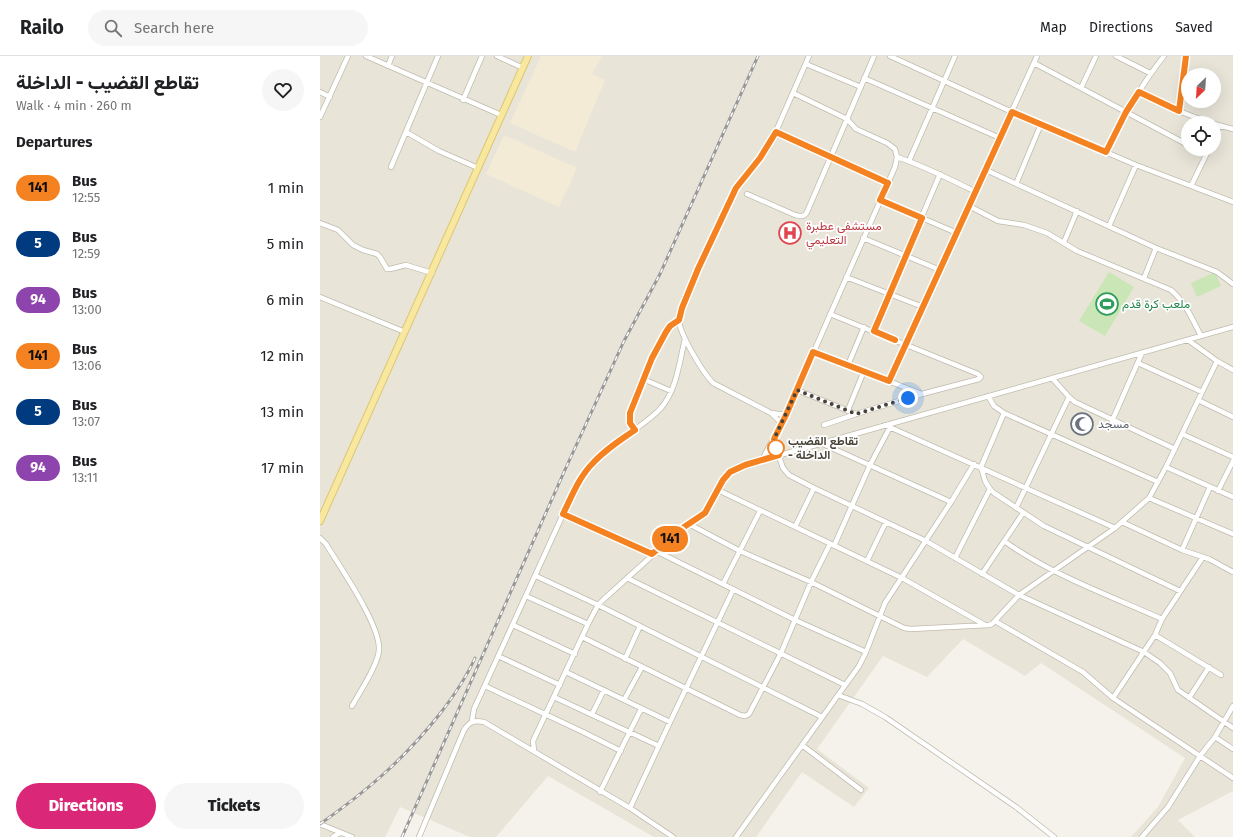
<!DOCTYPE html>
<meta charset="utf-8">
<style>
:root{--surface:#fff;--page:#f6f6f6;--text:#202124;--muted:#757577;--line:#e0e0e0;--accent:#db2777}
body{margin:0;font-family:"Fira Sans",Vazirmatn,sans-serif;background:var(--page);color:var(--text);height:100vh;display:flex;flex-direction:column;font-size:15px;white-space:nowrap}
*{box-sizing:border-box;margin:0}
p{font-size:13px;color:var(--muted)}
.icon{flex:none;width:22px;height:22px;fill:none;stroke:currentColor;stroke-width:2;stroke-linecap:round;stroke-linejoin:round}
.map{position:relative;flex:1;overflow:hidden}
.details{display:flex;flex-direction:column;background:var(--surface);width:320px}
.details>*{flex:none}
.badge{padding:0 8px;border-radius:13px;font-size:14px;line-height:26px}
.needle{width:26px;rotate:205deg}
.buttons{position:absolute;left:861px;top:12px;display:grid;gap:8px}
.buttons a{display:grid;place-items:center;width:40px;height:40px;border-radius:50%;background:var(--surface);box-shadow:0 4px 16px #0002;font-size:20px}
.you{position:absolute;width:20px;height:20px;margin:-10px;border:3px solid #fff;border-radius:50%;background:#1a73e8;box-shadow:0 0 0 6px #1a73e833}
.map>.badge{position:absolute;translate:-50% -50%;box-shadow:0 0 0 2px #fff}
h2{padding:0 16px;font-size:15px;line-height:36px}
.round{display:grid;place-items:center;flex:none;width:42px;height:42px;border-radius:21px;background:var(--page)}
.summary{display:flex;align-items:center;justify-content:space-between;height:68px;padding:0 16px}
h1{font-size:19px;font-weight:800;line-height:30px}
.button{display:flex;gap:8px;margin-top:auto;padding:8px 16px}
.button a{flex:1;height:46px;border-radius:24px;background:var(--accent);color:#fff;font-size:16px;font-weight:800;line-height:46px;text-align:center}
.button a+a{background:var(--page);color:var(--text)}
ul{padding:0;list-style:none}
li{display:flex;align-items:center;gap:12px;height:56px;padding:0 16px}
li div{flex:1}
li b{display:block;font-size:15px}
li em{font-style:normal}
li .badge{min-width:44px;font-weight:700;text-align:center}
header{display:flex;align-items:center;gap:24px;box-sizing:border-box;height:56px;padding:0 20px;background:var(--surface);border-bottom:1px solid var(--line)}
header strong{font-size:19px}
nav{display:flex;gap:22px;margin-inline-start:auto;font-size:14px}
.search{width:280px;height:36px;background:var(--page);display:flex;align-items:center;gap:10px;box-sizing:border-box;padding:0 14px;border-radius:22px;color:var(--muted);font-size:15px}
main{display:flex;flex:1;min-height:0}
.map>svg:first-child{display:block}
.residential{fill:#e8e4d8;fill-rule:evenodd}
.commercial{fill:#f4ebd7}
.green{fill:#cbe6b6}
.lines{fill:none;stroke-linecap:round;stroke-linejoin:round}
.minor-casing{stroke:#bfbbad;stroke-width:6}
.major-casing{stroke:#ddc76f;stroke-width:8}
.minor{stroke:#fff;stroke-width:4.5}
.major{stroke:#f8e79f;stroke-width:6}
.rail-casing{stroke:#989898;stroke-width:3}
.rail{stroke:#fff;stroke-width:1.5;stroke-dasharray:4.5;stroke-linecap:butt}
.line-casing{stroke:#fff;stroke-width:9}
.line{stroke:#f58220;stroke-width:6}
.walk{stroke:#484338;stroke-width:4;stroke-dasharray:0 7.2}
.stop-dot{fill:#fff;stroke:#f58220;stroke-width:2}
.labels{text-anchor:middle;stroke-width:3.5;stroke-linejoin:round;paint-order:stroke}
.health-label{font-size:12px;fill:#be3a42;stroke:#fff;text-anchor:start}
.leisure-label{font-size:12px;fill:#27864d;stroke:#fff;text-anchor:start}
.worship-label{font-size:12px;fill:#5b616d;stroke:#fff;text-anchor:start}
.stop-label{font-size:12px;font-weight:bold;fill:#484338;stroke:#fff;text-anchor:start}
</style>
<header>
<strong>Railo</strong>
<div class="search"><svg class="icon" aria-label="search" viewBox="0 0 24 24"><circle cx="10" cy="10" r="6"/><path d="M15 15l6 6"/></svg>Search here</div>
<nav><a>Map</a><a>Directions</a><a>Saved</a></nav>
</header>
<main>
<section class="details">
<div class="summary"><div><h1>تقاطع القضيب - الداخلة</h1><p>Walk · 4 min · 260 m</p></div><a class="round"><svg class="icon" aria-label="heart" viewBox="0 0 24 24"><path d="M12 20l-8-8c-3-5 5-10 8-4 3-6 11-1 8 4z"/></svg></a></div>
<h2>Departures</h2>
<ul>
<li><span class="badge" style="background:#f58220;color:#111">141</span><div><b>Bus</b><p>12:55</p></div><em>1 min</em></li>
<li><span class="badge" style="background:#003b80;color:#fff">5</span><div><b>Bus</b><p>12:59</p></div><em>5 min</em></li>
<li><span class="badge" style="background:#8e44ad;color:#fff">94</span><div><b>Bus</b><p>13:00</p></div><em>6 min</em></li>
<li><span class="badge" style="background:#f58220;color:#111">141</span><div><b>Bus</b><p>13:06</p></div><em>12 min</em></li>
<li><span class="badge" style="background:#003b80;color:#fff">5</span><div><b>Bus</b><p>13:07</p></div><em>13 min</em></li>
<li><span class="badge" style="background:#8e44ad;color:#fff">94</span><div><b>Bus</b><p>13:11</p></div><em>17 min</em></li>
</ul>
<div class="button"><a>Directions</a><a>Tickets</a></div>
</section>
<div class="map">
<svg width="913" height="781" viewBox="0 0 913 781">
<rect width="100%" height="100%" fill="#f4f2ea"/>
<path class="residential" d="M0 0H913V735L858 764 875 781H811L838 751 865 702 721 607 705 620 643 583 607 621 563 600 497 693 549 732 534 751 482 716 436 781H334L228 720 176 781H150L80 751 65 781H0ZM868 19H894V45H868ZM868 67H894V93H868Z"/>
<path class="commercial" d="M221 0H282L272 18 285 24 255 96 190 67Z
M184 79 257 112 239 151 166 118Z"/>
<path class="green" d="M789 216 814 231 785 280 759 265Z
M895 216 901 230 877 241 871 227Z"/>
<g class="lines">
<g class="minor-casing">
<path id="minor" d="M46 0 181 59
M177 0 203 12
M570 0 692 56 816 109 913 146
M796 0 830 17
M714 7 868 89
M486 8 541 31
M68 10 72 0
M544 22 680 82
M761 32 776 0
M0 36 10 41
M819 36 859 55 890 67
M143 44 162 0
M859 55 866 0
M0 61 28 0
M894 68 913 73
M86 76 119 95 158 112
M456 76 568 127
M894 81 899 70
M876 93 886 98
M786 96C802 63 820 30 844 0
M577 101C604 110 630 123 656 136
M589 105 635 0
M71 111 118 0
M666 114 836 192 897 216 913 228
M696 128 721 68
M871 130 889 93
M427 138 475 159C480 160 484 162 487 156L527 63 473 37
M560 144 637 177
M649 150 678 165 704 169 727 177 757 195 851 234C866 247 872 263 881 280
M0 167 18 174 33 189 43 194 57 198 60 201 67 213H70L86 209 112 217
M789 170 816 109
M543 182 620 214
M744 186 757 155
M526 221 603 251
M824 222 836 192
M0 241 85 276
M553 275 620 118
M868 284 897 305 913 314
M493 296 602 338
M818 307 882 336
M528 309 544 271
M732 322 749 341 755 346 855 393
M323 323 351 335
M569 325 717 0
M477 334 536 358
M668 340 674 350 684 357 838 426
M878 344 913 361
M528 354 544 315
M451 357 466 359
M684 357 661 411 665 425 670 433 674 437 724 470 860 535
M792 365 822 297
M462 368 451 357 393 327C383 317 359 277 359 264 359 260 361 255 362 252L404 156 416 132 449 88 457 73 489 0
M504 369 536 358 602 338 659 323 661 321 658 318 510 258
M565 369 795 472
M315 374C312 370 309 368 309 363 308 350 337 289 346 276 349 270 354 267 359 264
M862 378 913 401
M453 383 463 412 469 419 494 432 606 485 699 539 824 596 840 607 850 617 858 634 913 672
M503 388 631 446
M442 404 466 359 575 111 577 101 575 93 567 87 536 73 527 63 554 0
M846 411 913 441
M398 434 582 522 665 569
M898 435 913 405
M829 442 913 478
M696 452 749 341
M243 458 333 498
M802 466 862 494 889 503 913 516
M369 468 420 495 491 526 584 572 591 573 669 569 672 568 699 539 795 472 829 442 846 411 897 305
M475 471 494 432
M0 482 6 488C20 511 59 567 59 592 60 606 39 637 32 650
M684 485C732 519 788 539 842 563
M514 490 550 409 570 371
M862 494 890 431
M336 495 475 564 546 596
M635 502 670 433
M547 505 566 466
M662 518 703 457
M216 520 278 549 502 661
M307 522 525 629
M403 528 440 455
M206 540 268 568
M675 565 763 616 793 642 913 722
M193 569 255 598
M835 579 901 619
M262 581 420 659 425 660 429 658 461 597 491 526 510 488
M178 600 240 629
M305 603 320 570
M246 616 350 666
M165 630 263 676 301 695
M518 639 542 648 565 661 696 751 734 781
M234 641 339 690
M793 642 835 579 842 563 883 501
M869 642 889 611
M304 644 322 611
M272 658 284 634
M152 665 154 653 256 430C271 405 287 394 310 377 321 369 332 362 341 352 357 333 359 307 365 283
M895 681 913 693
M482 689 541 734
M214 695 213 685 268 568 278 549 284 543 364 471 385 457 403 424 410 416 417 412 442 404 503 387 913 271
M280 736 321 653
M310 752 350 666 413 534
M0 768 32 781
M13 781 20 777
M99 781 144 674C149 666 154 664 164 666L310 752 353 781
M416 781 539 610 546 596 565 547 631 446 654 408
M822 781 848 751 880 700 895 681 913 650"/>
</g>
<g class="major-casing">
<path id="major" d="M0 465 208 0"/>
</g>
<use href="#minor" class="minor"/>
<use href="#major" class="major"/>
<g class="rail-casing">
<path id="rail" d="M0 768C47 735 83 704 119 659 133 641 146 622 155 602
M82 781 244 416 304 285 340 218 438 0"/>
</g>
<use href="#rail" class="rail"/>
</g>
<g class="lines">
<g class="line-casing">
<path id="line" d="M575 284 554 275 602 162 560 144 568 127 456 76 440 102 416 132 378 213 362 252 359 264 350 270 346 276 332 302 310 357V367L315 374C300 384 285 394 273 407 259 421 252 440 243 458L332 498 364 471 385 457 403 424 410 416 425 409 459 399 454 383 466 359 493 296 569 325 692 56 786 96 806 56 819 36 859 55 866 0"/>
</g>
<use href="#line" class="line"/>
<path class="walk" d="M456 392 454 383 477 334 536 358 588 342"/>
</g>
<defs>
<g id="hospital-ring" transform="scale(1.15)"><circle r="9.5" fill="#fff" stroke="#e0444e" stroke-width="1.5"/><path d="M-5-5h3v3.5h4V-5h3V5h-3V1.5h-4V5h-3Z" fill="#e0444e"/></g>
<g id="stadium-ring" transform="scale(1.15)"><circle r="9.5" fill="#fff" stroke="#2e9e5b" stroke-width="1.5"/><path d="M0-5a6.5 5 0 1 0 0 10a6.5 5 0 1 0 0-10ZM-3.5-1.8h7v3.6h-7Z" fill="#2e9e5b"/></g>
<g id="mosque-ring" transform="scale(1.15)"><circle r="9.5" fill="#fff" stroke="#6b7280" stroke-width="1.5"/><path d="M3.5-4.9A6 6 0 1 0 3.5 4.9A5 5 0 1 1 3.5-4.9Z" fill="#6b7280"/></g>
</defs>
<g fill-rule="evenodd">
<use href="#hospital-ring" x="470" y="177"/>
<use href="#stadium-ring" x="787" y="248"/>
<use href="#mosque-ring" x="762" y="368"/>
</g>
<circle class="stop-dot" cx="456" cy="392" r="8"/>
<g class="labels">
<g class="health-label">
<text x="486" y="174">مستشفى عطبرة<tspan x="486" dy="14">التعليمي</tspan></text>
</g>
<g class="leisure-label">
<text x="802" y="252">ملعب كرة قدم</text>
</g>
<g class="worship-label">
<text x="778" y="372">مسجد</text>
</g>
<g class="stop-label">
<text x="468" y="389">تقاطع القضيب<tspan x="468" dy="14">- الداخلة</tspan></text>
</g>
</g>
</svg>
<div class="buttons">
<a><svg class="needle" viewBox="-14 -14 28 28"><path d="M0-13l5 13h-10z" fill="#e53935"/><path d="M0 13l5-13h-10z" fill="#757577"/></svg></a>
<a><svg class="icon" aria-label="locate" viewBox="0 0 24 24"><circle cx="12" cy="12" r="6"/><path d="M12 2v4M12 18v4M2 12h4M18 12h4"/></svg></a>
</div>
<div class="you" style="left:588px;top:342px"></div>
<b class="badge" style="left:350px;top:483px;background:#f58220;color:#111">141</b>
</div>
</main>
